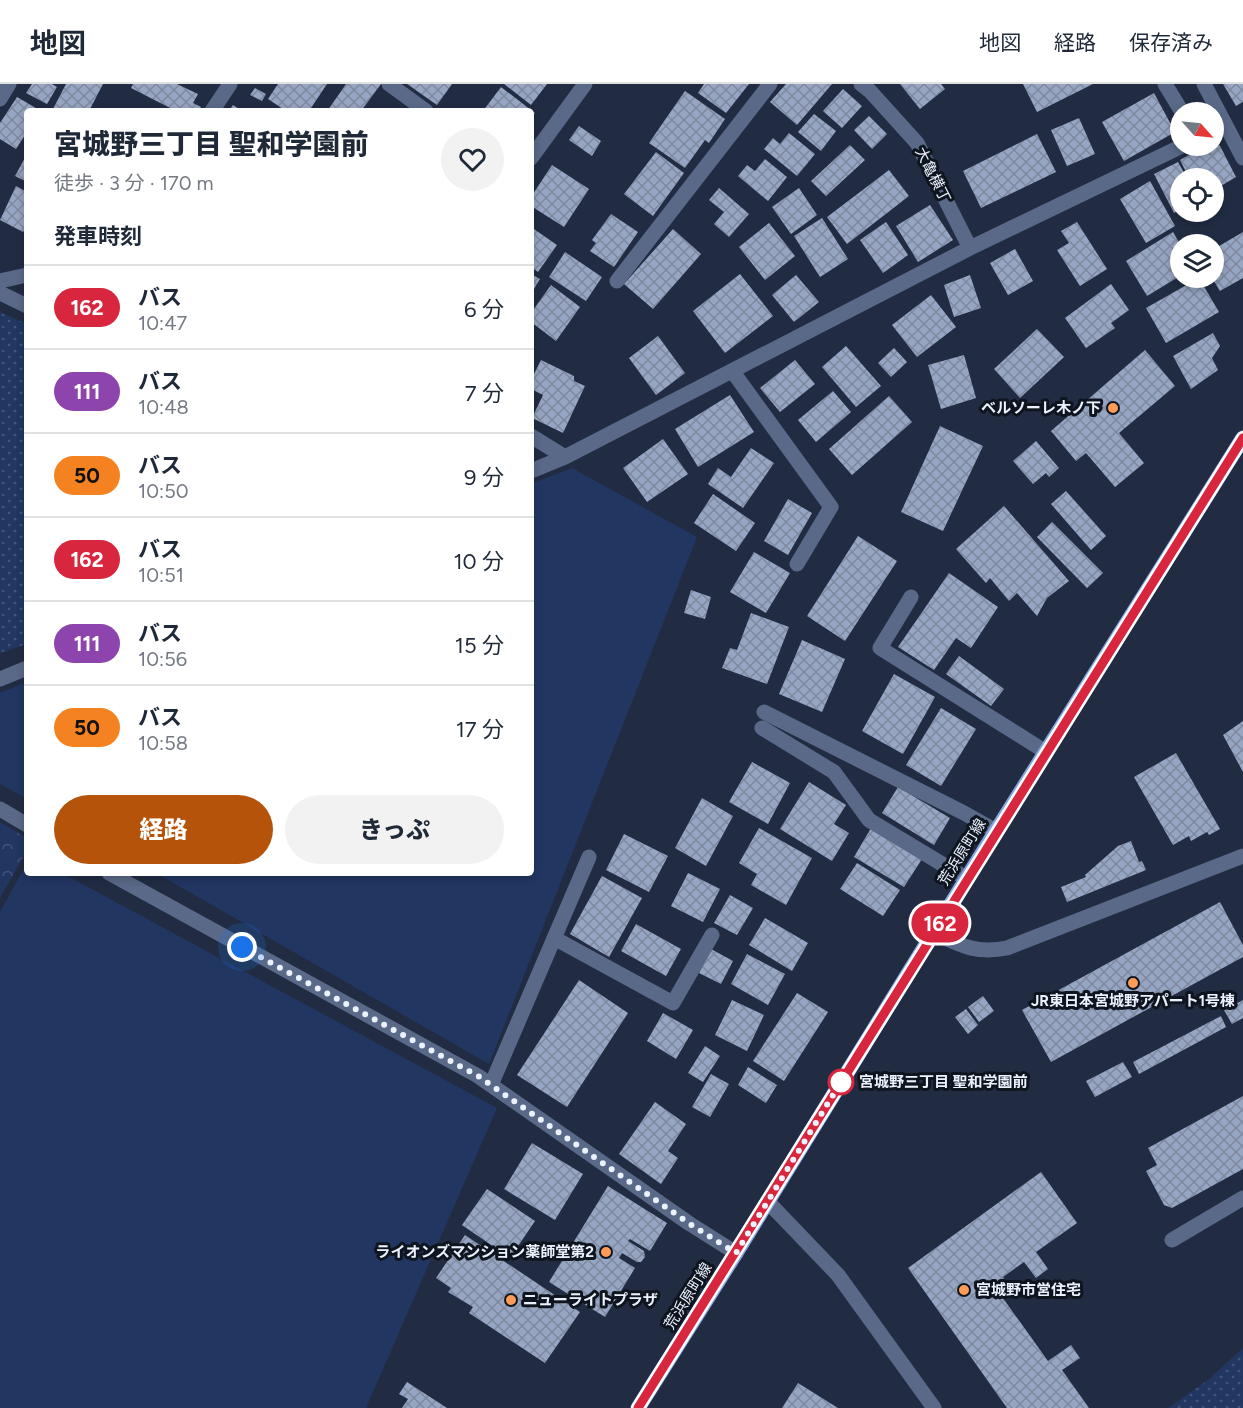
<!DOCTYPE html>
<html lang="ja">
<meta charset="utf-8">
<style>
:root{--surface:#fff;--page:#f2f2f3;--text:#1f2937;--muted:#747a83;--line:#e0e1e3;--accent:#b45309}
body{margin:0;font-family:Figtree,"Noto Sans JP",sans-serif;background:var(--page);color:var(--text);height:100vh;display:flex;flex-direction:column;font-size:22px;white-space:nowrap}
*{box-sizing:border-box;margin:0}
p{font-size:20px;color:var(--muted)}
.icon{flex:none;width:33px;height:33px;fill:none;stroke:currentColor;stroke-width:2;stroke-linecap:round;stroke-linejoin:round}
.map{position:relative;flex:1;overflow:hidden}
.panel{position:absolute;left:24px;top:24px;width:510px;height:768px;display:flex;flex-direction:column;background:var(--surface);border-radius:6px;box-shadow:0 3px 9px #0003}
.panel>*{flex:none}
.badge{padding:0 12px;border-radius:20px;font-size:21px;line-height:39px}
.needle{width:39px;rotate:117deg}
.fabs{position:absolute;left:1170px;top:18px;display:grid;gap:12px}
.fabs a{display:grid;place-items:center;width:54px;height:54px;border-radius:50%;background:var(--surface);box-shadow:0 3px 9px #0003;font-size:30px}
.you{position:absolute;width:30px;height:30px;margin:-15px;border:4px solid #fff;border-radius:50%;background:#1a73e8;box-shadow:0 0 0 9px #1a73e833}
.map>.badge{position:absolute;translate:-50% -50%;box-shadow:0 0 0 3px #fff}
h2{padding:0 30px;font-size:22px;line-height:54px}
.round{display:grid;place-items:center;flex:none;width:63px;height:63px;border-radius:32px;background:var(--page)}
.headline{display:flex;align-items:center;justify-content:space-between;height:102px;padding:0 30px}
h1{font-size:28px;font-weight:800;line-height:45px}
.primary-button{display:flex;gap:12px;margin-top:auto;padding:12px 30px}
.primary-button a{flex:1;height:69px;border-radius:36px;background:var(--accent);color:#fff;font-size:24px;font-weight:800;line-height:69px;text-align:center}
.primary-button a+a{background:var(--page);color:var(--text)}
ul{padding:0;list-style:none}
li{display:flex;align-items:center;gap:18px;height:84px;padding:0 30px;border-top:2px solid var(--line)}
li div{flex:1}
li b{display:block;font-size:22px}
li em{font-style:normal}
li .badge{min-width:66px;font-weight:700;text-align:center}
header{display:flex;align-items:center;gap:36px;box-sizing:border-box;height:84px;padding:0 30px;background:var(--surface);border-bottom:2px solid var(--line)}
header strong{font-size:28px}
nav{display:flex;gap:33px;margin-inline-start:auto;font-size:21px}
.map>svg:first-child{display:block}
.grass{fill:#223662}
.forest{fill:url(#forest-crowns)}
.park{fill:url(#park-dots)}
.building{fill:url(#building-cross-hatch)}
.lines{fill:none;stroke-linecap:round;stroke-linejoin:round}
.minor{stroke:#596987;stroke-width:15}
.major{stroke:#85a4e2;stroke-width:15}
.line-casing{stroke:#fff;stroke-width:14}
.line{stroke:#d7263d;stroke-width:9}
.walk{stroke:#ebf2fe;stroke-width:6;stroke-dasharray:0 10.8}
.poi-dot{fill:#fe9c57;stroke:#0f151f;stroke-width:2}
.stop-dot{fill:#fff;stroke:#d7263d;stroke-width:3}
.labels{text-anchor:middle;stroke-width:6;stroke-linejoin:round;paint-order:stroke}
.street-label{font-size:15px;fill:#ebf2fe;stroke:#0f151f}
.poi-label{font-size:15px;font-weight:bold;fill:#ebf2fe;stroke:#0f151f;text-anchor:end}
.stop-label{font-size:15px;font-weight:bold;fill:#ebf2fe;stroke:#0f151f;text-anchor:start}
</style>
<header>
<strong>地図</strong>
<nav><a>地図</a><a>経路</a><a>保存済み</a></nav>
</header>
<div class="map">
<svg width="1243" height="1324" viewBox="0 0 1243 1324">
<defs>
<pattern id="forest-crowns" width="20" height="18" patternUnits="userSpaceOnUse" patternTransform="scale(1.5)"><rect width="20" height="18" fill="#223662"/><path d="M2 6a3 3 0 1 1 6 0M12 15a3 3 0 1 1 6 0" fill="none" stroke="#42547a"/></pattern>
<pattern id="park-dots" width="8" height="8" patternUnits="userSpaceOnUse" patternTransform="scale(1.5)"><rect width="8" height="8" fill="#223662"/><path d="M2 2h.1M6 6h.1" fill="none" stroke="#42547a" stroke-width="1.8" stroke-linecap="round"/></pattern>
<pattern id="building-cross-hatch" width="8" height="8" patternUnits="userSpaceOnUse" patternTransform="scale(1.5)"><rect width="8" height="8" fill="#96a5c2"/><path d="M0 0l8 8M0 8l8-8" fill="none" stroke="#7e899f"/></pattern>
</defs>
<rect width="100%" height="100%" fill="#212c43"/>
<path class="grass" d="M572 384 697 453 489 980 156 789H531V400Z
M27 598V715L0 700V609Z
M27 779V789H62L497 1024 366 1324H0V828Z"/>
<path class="forest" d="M0 738 27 754V766L0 814Z"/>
<path class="park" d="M0 228 27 240V560L0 569Z
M1243 1264V1324H1168L1208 1296Z"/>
<path class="building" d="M32 0H52L57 3 47 20 26 9Z
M66 0H103L89 27H58L53 25Z
M133 0H177L198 10 193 19 201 23 199 27H176L131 4Z
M278 0H327L309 27H286L268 15Z
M346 0H381L361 27H330L328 26Z
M407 0H452L437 21Z
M504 0H547L531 21Z
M704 0H749L726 29 698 9Z
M786 0H832L797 41 770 18Z
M900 0H941L945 5 920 25Z
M1023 0H1093L1037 28Z
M1223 0H1243V18L1236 22Z
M501 3 535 29 531 34V27H483Z
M255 4 266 10 262 17 250 11Z
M843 5 862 22 842 44 823 27Z
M685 7 725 35 709 59 705 56 685 84 649 59Z
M1154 9 1175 48 1124 77 1102 38Z
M17 13 41 27H27V48L16 65 0 55V39Z
M233 21 242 27H229Z
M814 30 836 47 821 67 798 48Z
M869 32 887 50 872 65 854 46Z
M1079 34 1095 70 1067 82 1051 46Z
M579 42 601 57 592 72 569 56Z
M789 49 815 70 797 92 764 65 773 54 780 60Z
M1037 50 1056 88 981 124 963 87Z
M1214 58 1220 62 1236 93 1214 106V94H1189L1180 76 1205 62H1214Z
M850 61 865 76 826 112 811 97Z
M656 68 684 89 653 132 624 110Z
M27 70V98L15 92Z
M765 75 787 93 768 117 738 92 747 81 755 87Z
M1178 78 1187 94H1180V126L1174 129 1154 90Z
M552 81 589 105 564 143 531 122V113Z
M889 86 909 112 847 160 827 133Z
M1150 97 1175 142 1146 159 1120 115Z
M16 102 27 108V141L23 148 0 136Z
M719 104 749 130 729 153 714 140 724 128 709 116Z
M799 104 817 131 791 150 772 123Z
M930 121 953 156 918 178 896 142Z
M611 130 638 148 614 183 590 167 596 159 592 156Z
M822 134 848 175 820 193 794 152Z
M886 138 908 171 883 189 860 156Z
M1077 138 1107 185 1080 202 1057 166 1069 159 1061 147Z
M769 139 795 172 765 196 739 163Z
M531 143 557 161 538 188 531 183Z
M673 145 701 170 653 225 624 200Z
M1173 148 1180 160V192L1147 212 1126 177Z
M1243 148V194L1220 207 1212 194 1214 165Z
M1015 165 1033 197 1008 211 990 179Z
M565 168 602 193 586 217 549 193Z
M531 190 540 195 531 210Z
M740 190 773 232 725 269 693 227Z
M796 191 819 218 794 238 772 211Z
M970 191 981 224 954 233 944 201Z
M1199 194 1219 228 1166 259 1146 224Z
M1111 200 1129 226 1111 239 1115 244 1086 264 1065 234Z
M551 201 580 223 556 257 531 238V229Z
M931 211 956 243 917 273 892 241Z
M1037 245 1064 273 1020 314 994 285Z
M1213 249 1220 262 1212 274 1218 286 1191 305 1173 272Z
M658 252 685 289 656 311 629 274Z
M846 262 881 302 856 323 822 283Z
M894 264 907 278 891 293 878 279Z
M1145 266 1175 302 1119 349 1144 379 1115 403 1086 369 1076 377 1051 347Z
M964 271 976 314 941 325 928 281Z
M541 276 574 292V297L585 302 563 349 532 334 543 311 531 305V296Z
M795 276 815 300 780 328 760 304Z
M833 307 851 328 816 358 798 336Z
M730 311 754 348 698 383 675 345Z
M889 312 912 338 852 391 829 365Z
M940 342 983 362 943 447 901 428Z
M663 355 688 390 647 418 623 384Z
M1036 357 1059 384 1049 393 1046 389 1033 400 1013 377Z
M751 364 774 379 743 424 708 400 718 384 731 393Z
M1066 407 1106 452 1091 466 1051 420Z
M713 410 755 439 736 467 694 439Z
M788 415 812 429 788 471 764 457Z
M1004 422 1069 497 1047 514 1037 532 1017 509 1009 517 990 494 986 499 956 465Z
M1052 438 1103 489 1087 504 1037 453Z
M858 452 897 477 845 557 807 532Z
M754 468 790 489 766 529 730 508Z
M949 489 998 523 971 564 956 554 934 586 898 563Z
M691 506 711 513 705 535 684 529Z
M751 529 789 543 767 600 722 584 730 564 737 566Z
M802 556 845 575 822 628 779 610Z
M959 572 1004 605 991 622 946 590Z
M894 590 935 613 903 670 862 647Z
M941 624 976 645 941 702 906 681Z
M1243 637V688L1223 651Z
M1176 669 1220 745 1209 751 1207 748 1191 757 1189 752 1173 761 1134 693Z
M752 678 790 699 768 740 729 718Z
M809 698 846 721 834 740 849 749 832 777 780 745Z
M898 703 950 734 934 761 882 729Z
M702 714 733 732 706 782 675 764Z
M759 744 812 774 786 821 751 801 757 790 739 779Z
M871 744 922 775 904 803 854 773Z
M624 750 668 772 649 808 606 786Z
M1131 757 1139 778 1142 777 1146 786 1067 818 1061 803 1086 793 1085 791 1118 762Z
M857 779 900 806 883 832 840 805Z
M688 789 720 805 703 838 671 822Z
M602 792 642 814 609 873 570 850Z
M730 811 753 824 737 851 714 839Z
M1220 818 1243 861V873L1051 978 1022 926Z
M765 834 808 859 792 887 749 861Z
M636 840 681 865 666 892 621 867Z
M711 865 733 877 721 900 699 889Z
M747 870 785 890 768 921 731 900Z
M579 896 628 929 567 1023 517 991Z
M797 909 828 928 784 997 753 977Z
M983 912 994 927 979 938 968 923Z
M732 916 764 931 747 967 715 951Z
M1243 916V934L1232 940 1224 926Z
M966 925 978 941 968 950 955 933Z
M663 929 693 946 676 975 647 957Z
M1221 932 1226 943 1139 990 1133 978Z
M705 962 720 972 703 998 688 989Z
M1123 978 1132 993 1095 1013 1086 997Z
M748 983 777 1001 766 1019 738 1001Z
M711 990 729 1000 710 1033 692 1023Z
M1243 1012V1085L1172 1124 1164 1121 1146 1087 1157 1081 1148 1064Z
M655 1018 686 1040 668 1067 678 1074 661 1100 619 1070Z
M532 1059 583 1090 555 1136 504 1105Z
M1041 1088 1077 1139 1036 1168 1048 1185 1036 1194 1024 1178 1003 1193 1010 1203 1000 1210 1048 1277 1071 1261 1080 1274 1062 1286 1089 1324H1007L908 1184Z
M608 1102 667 1139 650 1167 630 1155 628 1157 644 1167 645 1173 641 1178H637L622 1169 619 1174 635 1184 605 1233 549 1198Z
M487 1105 535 1137 510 1174 462 1141Z
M465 1151 580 1228 545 1279 469 1229 473 1223 448 1208 451 1204 436 1194Z
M407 1298 447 1324H402L408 1315 399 1310Z
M798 1299 838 1324H782Z"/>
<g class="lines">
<path class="minor" d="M389 0 426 27
M861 0 870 7 917 59 970 164
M1165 0 1182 28
M1204 0 1243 74
M0 15 9 0
M212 27 230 0
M531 74 585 0
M0 197 27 191
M617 197 770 0
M0 209 27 222
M733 288 831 423 797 480
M531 352 565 373
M531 387 565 373 970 164 1182 62
M911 513 880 564 1046 668
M0 595 27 584
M764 628 964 729 996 747
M762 644 834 688 869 736 967 795
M0 725 27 741
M109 789 478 992 690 1140 736 1169
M934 849C962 862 976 870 1007 864L1243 772
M554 854 673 919 712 851
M491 1001 589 773
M768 1118 838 1191 934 1324
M1172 1156 1243 1114"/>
<path class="major" d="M638 1324 736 1169 996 747 1243 354"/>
</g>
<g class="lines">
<g class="line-casing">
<path id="line" d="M638 1324 1243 354"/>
</g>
<use href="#line" class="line"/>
<path class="walk" d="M242 863 478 992 690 1140 736 1169 841 998"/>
</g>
<g class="poi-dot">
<circle cx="1113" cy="324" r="6"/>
<circle cx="1133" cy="899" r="6"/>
<circle cx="606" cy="1168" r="6"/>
<circle cx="964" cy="1206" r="6"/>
<circle cx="511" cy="1216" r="6"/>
</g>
<circle class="stop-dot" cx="841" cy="998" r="12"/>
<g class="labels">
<g class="street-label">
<text transform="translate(933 91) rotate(63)" y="5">大亀横丁</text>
<text transform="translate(962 768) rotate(-58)" y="5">荒浜原町線</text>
<text transform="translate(688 1212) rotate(-58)" y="5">荒浜原町線</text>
</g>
<g class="poi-label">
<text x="1101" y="329">ベルソーレ木ノ下</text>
<text x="1133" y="922" text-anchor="middle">JR東日本宮城野アパート1号棟</text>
<text x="594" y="1173">ライオンズマンション薬師堂第2</text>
<text x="976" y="1211" text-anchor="start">宮城野市営住宅</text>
<text x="523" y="1221" text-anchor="start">ニューライトプラザ</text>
</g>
<g class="stop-label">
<text x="859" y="1003">宮城野三丁目 聖和学園前</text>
</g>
</g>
</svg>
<div class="fabs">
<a><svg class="needle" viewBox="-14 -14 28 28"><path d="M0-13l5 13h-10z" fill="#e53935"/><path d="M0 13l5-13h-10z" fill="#747a83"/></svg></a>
<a><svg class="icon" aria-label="locate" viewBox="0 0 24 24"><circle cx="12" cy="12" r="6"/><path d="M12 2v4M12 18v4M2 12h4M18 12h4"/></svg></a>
<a><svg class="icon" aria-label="layers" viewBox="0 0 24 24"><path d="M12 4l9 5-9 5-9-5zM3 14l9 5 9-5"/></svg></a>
</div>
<div class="you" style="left:242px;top:863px"></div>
<b class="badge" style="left:940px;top:839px;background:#d7263d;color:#fff">162</b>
<section class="panel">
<div class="headline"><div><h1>宮城野三丁目 聖和学園前</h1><p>徒歩 · 3 分 · 170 m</p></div><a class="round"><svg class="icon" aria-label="heart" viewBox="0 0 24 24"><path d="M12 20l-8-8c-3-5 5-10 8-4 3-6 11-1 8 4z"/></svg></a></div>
<h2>発車時刻</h2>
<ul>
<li><span class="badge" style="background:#d7263d;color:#fff">162</span><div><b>バス</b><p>10:47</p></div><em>6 分</em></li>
<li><span class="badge" style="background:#8e44ad;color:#fff">111</span><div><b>バス</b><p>10:48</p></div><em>7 分</em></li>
<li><span class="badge" style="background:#f58220;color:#111">50</span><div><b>バス</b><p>10:50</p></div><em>9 分</em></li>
<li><span class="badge" style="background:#d7263d;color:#fff">162</span><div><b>バス</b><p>10:51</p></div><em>10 分</em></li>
<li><span class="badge" style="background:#8e44ad;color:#fff">111</span><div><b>バス</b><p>10:56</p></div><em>15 分</em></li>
<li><span class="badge" style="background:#f58220;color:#111">50</span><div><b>バス</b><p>10:58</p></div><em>17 分</em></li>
</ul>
<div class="primary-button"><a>経路</a><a>きっぷ</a></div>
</section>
</div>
